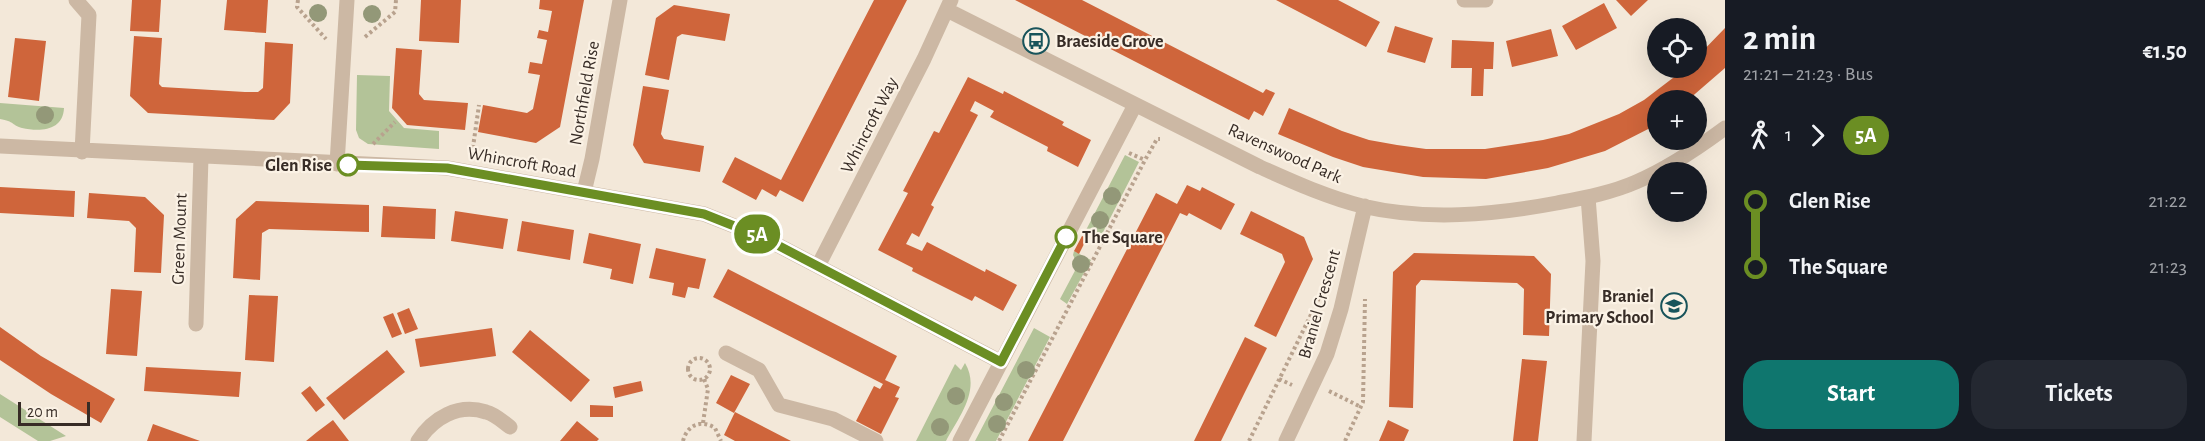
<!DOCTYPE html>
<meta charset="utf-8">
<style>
:root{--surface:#171b24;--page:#242831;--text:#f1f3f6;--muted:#9ea1a6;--accent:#0f766e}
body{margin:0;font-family:"Alegreya Sans",sans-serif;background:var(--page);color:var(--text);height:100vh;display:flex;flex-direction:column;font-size:22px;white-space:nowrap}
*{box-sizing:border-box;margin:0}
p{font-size:20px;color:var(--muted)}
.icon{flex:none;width:33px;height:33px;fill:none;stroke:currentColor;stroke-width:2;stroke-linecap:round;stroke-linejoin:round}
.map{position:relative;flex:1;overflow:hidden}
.details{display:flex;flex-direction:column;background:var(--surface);width:480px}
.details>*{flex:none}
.badge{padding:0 12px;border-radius:20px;font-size:21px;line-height:39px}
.fabs{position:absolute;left:1647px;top:18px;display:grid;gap:12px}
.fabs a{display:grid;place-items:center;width:60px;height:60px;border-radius:50%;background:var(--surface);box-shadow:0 6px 24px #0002;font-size:30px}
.scale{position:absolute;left:18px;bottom:15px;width:72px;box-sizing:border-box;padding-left:6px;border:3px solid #372c26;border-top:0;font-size:16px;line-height:21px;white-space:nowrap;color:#372c26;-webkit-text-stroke:4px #fbf2e5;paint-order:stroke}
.map>.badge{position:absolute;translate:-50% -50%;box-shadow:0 0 0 3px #fff}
.legs{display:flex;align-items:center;gap:9px;height:66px;padding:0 18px;font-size:20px}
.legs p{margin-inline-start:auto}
.summary{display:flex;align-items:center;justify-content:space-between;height:102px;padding:0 18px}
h1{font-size:33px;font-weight:700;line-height:45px}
.button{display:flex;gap:12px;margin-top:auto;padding:12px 18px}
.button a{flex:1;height:69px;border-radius:24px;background:var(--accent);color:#fff;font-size:24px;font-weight:700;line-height:69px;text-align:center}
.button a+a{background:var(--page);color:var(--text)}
ul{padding:0 18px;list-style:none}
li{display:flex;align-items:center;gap:21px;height:66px;font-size:22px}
li i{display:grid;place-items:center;width:9px;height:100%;margin:0 8px;background:currentColor}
li i::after{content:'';width:15px;height:15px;margin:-8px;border:4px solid;border-radius:50%;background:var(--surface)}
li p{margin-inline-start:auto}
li:first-child i{background:linear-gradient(#0000 50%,currentColor 0)}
li:last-child i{background:linear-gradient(currentColor 50%,#0000 0)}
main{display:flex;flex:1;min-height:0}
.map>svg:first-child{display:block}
.green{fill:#b3c398}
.building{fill:#cf653b}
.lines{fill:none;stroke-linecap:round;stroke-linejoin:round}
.path{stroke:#b8a28e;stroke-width:4;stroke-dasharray:3 3;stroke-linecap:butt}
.minor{stroke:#ccb8a4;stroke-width:15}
.tree{fill:#939878}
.line-1-casing{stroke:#fff;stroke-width:14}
.line-1{stroke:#6b8e23;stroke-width:9}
.stop-1-dot{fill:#fff;stroke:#6b8e23;stroke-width:3}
.labels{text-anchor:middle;stroke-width:4.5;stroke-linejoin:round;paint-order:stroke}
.poi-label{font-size:18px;font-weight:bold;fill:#372c26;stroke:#fbf2e5;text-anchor:start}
.street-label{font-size:18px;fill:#372c26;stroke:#fbf2e5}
.stop-label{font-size:18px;font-weight:bold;fill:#372c26;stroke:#fbf2e5;text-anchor:end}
</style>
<main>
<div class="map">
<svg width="1725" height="441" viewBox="0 0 1725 441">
<rect width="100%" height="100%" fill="#f3e8d9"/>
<path class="green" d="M357 75 390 76 389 111 404 128 439 131V149L368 144 359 138 356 130Z
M0 103 64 108C63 131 40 132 22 128 13 126 14 121 0 119Z
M1125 155 1139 162 1100 238 1086 230Z
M1074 251 1091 260 1067 304 1060 299 1078 265 1073 255Z
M1034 328 1050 337 996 441H975Z
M965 363C981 390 959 417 946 441H916L955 364 961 370Z
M0 394 66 436 50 441H38L0 417Z"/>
<path class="building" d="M132 0H161L159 32 130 31Z
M227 0H268L266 33 224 30Z
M421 0H461L459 43 419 41Z
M540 0H584L560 127 536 143 478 132 483 105 527 113 533 109 540 75 528 73 530 62 542 64 547 40 537 38 539 30 548 32 552 11 539 9Z
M874 0H907L803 202 780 190 776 197 762 189 756 200 722 182 735 157 781 180Z
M1015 0H1082L1263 93 1266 89 1275 93 1263 116 1254 111 1249 120Z
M1276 0H1338L1380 22 1366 47Z
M1616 0H1648L1631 16Z
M1604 3 1617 28 1576 50 1562 26Z
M674 5 730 14 725 41 682 34 677 37 669 80 645 75 656 18Z
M1395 26 1433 38 1425 63 1387 52Z
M1725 28V68L1688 100H1658V124L1605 151 1548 168 1486 179 1423 177 1363 167 1333 157 1278 134 1289 108 1342 131 1369 140 1397 145 1426 149H1485L1543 140 1569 134 1619 114 1644 100 1686 68H1696V58Z
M1551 29 1558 56 1512 67 1506 41Z
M134 36 162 38 159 84 162 87 245 92H258L263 88 265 42 293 44 290 103 274 120 148 113 130 96Z
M15 38 46 41 39 101 8 97Z
M1452 40 1494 42 1493 69H1484L1483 96H1471L1472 68H1451Z
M396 48 422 50 419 94 424 100 468 103 465 130 407 125 392 108Z
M968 77 1003 94 1004 91 1064 122 1062 125 1091 140 1078 167 1047 151 1048 147 990 117 994 111 975 101 970 111 978 115 931 205 934 207 919 237 912 233 906 244 922 251 927 242 985 272 986 269 1017 285 1003 311 975 296 972 301 912 271 913 268 878 250 908 193 903 191 934 131 939 133Z
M643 86 669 90 661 134 664 139 704 146 700 172 644 163 633 145Z
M1187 185 1200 191 1202 187 1235 204 1221 230 1189 213 1187 216 1180 213 1063 441H1028L1156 193 1177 204Z
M0 187 75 191 74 217 0 213Z
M89 193 145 197 164 215 161 273 134 272 136 228 129 221 87 218Z
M256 201 369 205V232L269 229 262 233 260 280 233 278 236 219Z
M383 206 436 209 435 239 381 237Z
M455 211 508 219 503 249 451 241Z
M1251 211 1304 237 1313 259 1276 337 1254 326 1285 262 1282 254 1240 234Z
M522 221 574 230 570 260 517 251Z
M589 233 641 244 633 284 610 279 612 269 583 263Z
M1082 236 1087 238 1079 254 1074 251Z
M656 248 706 259 699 289 688 287 685 298 672 295 674 283 649 278Z
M1414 253 1534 256 1551 274 1549 336 1523 335 1524 289 1517 283 1421 280 1416 286 1413 408 1389 407 1393 272Z
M728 269 897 356 885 380 900 387 895 397 899 398 881 434 856 421 874 386 880 389 883 384 713 297Z
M111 289 142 291 137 356 106 354Z
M249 295 278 296 274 362 245 360Z
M409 308 418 329 405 334 397 313Z
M393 313 402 334 392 338 383 317Z
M0 327 41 356 115 399 101 423 51 394 0 360Z
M492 328 496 356 420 367 415 339Z
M530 330 590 380 571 402 512 352Z
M1245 337 1267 348 1245 392 1221 441H1194Z
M387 350 405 372 344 420 326 398Z
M1522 359 1547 361 1538 441H1513Z
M146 367 241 372 239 397 144 391Z
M731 375 750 384 734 413 716 403Z
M641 381 643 391 615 398 613 387Z
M310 386 325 405 316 412 301 393Z
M590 405 613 406V417H590Z
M735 412 791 441H735L724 435Z
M333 420 349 441H306L317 432Z
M1388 420 1409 430 1404 441H1379Z
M577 421 599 439 597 441H560Z
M153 424 200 441H147Z"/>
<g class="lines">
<path class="path" d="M298 0 297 7 326 39
M365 37 395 12 396 0
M373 144 395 122
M1129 153 1145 160
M472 154 479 105
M688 369a11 11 0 1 1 22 0a11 11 0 1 1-22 0Z
M1279 379 1292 385
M1329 391 1361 407
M703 423 708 389 704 379
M683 441C687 425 701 419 715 428L721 441
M999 441 1145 160 1157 139H1160
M1249 441 1325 286
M1345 441 1363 402 1365 299"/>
<path class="minor" d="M76 0 89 15 82 152
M1464 0H1486
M947 10 1260 167C1294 182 1326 197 1362 206 1426 221 1493 215 1557 203 1583 198 1611 193 1636 182 1667 169 1698 148 1725 128
M0 146 447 168 704 214 762 237 1001 362
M337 164 347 0
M584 192 592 159 620 0
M818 266 924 59 951 0
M196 324 201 157
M726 353 759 370 779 405 833 419 876 441
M418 441C433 418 458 403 486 412 495 414 503 422 510 427
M960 441 1135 105
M1286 441 1327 354 1341 309 1365 206
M1584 441 1593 261 1588 197"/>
</g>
<g class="tree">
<circle cx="318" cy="13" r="9"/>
<circle cx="372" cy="14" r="9"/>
<circle cx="45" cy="115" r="9"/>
<circle cx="1112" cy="196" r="9"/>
<circle cx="1100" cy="220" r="9"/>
<circle cx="1081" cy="264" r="9"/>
<circle cx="1026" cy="370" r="9"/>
<circle cx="956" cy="396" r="9"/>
<circle cx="1004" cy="402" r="9"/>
<circle cx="997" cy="424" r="9"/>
<circle cx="940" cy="427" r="9"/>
</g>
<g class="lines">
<g class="line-1-casing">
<path id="line-1" d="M348 165 447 168 704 214 762 237 1001 362 1066 237"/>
</g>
<use href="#line-1" class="line-1"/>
</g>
<defs>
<g id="bus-ring" transform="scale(1.35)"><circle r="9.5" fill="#fbf2e5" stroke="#19545b" stroke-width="1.5"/><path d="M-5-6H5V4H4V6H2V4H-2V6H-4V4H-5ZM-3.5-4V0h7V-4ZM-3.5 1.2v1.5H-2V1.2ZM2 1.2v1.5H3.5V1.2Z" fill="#19545b"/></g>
<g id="school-ring" transform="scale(1.35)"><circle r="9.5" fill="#fbf2e5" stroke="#19545b" stroke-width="1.5"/><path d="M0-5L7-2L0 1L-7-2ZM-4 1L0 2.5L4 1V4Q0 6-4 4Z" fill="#19545b"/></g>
</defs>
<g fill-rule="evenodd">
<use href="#bus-ring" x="1036" y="41"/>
<use href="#school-ring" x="1674" y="306"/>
</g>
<g class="stop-1-dot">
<circle cx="348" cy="165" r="10"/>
<circle cx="1066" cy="237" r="10"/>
</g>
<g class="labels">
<g class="poi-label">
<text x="1056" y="47">Braeside Grove</text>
<text x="1654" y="302" text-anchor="end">Braniel<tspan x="1654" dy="21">Primary School</tspan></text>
</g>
<g class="street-label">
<text transform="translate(584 93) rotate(-80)" y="6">Northfield Rise</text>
<text transform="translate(869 125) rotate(-63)" y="6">Whincroft Way</text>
<text transform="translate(1285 153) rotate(24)" y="6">Ravenswood Park</text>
<text transform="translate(522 162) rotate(10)" y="6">Whincroft Road</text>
<text transform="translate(179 239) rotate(-88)" y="6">Green Mount</text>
<text transform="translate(1319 304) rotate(-74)" y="6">Braniel Crescent</text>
</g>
<g class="stop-label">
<text x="332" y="171">Glen Rise</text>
<text x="1082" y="243" text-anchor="start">The Square</text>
</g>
</g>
</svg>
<div class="fabs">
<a><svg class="icon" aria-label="locate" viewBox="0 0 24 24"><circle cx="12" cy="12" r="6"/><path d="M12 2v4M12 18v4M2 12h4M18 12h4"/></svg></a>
<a>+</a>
<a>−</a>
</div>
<div class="scale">20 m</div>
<b class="badge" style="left:757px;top:234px;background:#6b8e23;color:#fff">5A</b>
</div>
<section class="details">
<div class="summary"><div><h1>2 min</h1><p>21:21 – 21:23 · Bus</p></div><b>€1.50</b></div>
<div class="legs"><svg class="icon" aria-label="walk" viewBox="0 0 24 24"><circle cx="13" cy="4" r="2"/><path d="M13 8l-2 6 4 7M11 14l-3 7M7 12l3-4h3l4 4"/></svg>1<svg class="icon" aria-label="forward" viewBox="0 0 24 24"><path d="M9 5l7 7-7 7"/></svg><b class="badge" style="background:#6b8e23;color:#fff">5A</b></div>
<ul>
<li><i style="color:#6b8e23"></i><b>Glen Rise</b><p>21:22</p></li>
<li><i style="color:#6b8e23"></i><b>The Square</b><p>21:23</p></li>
</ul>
<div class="button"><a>Start</a><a>Tickets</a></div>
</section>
</main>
